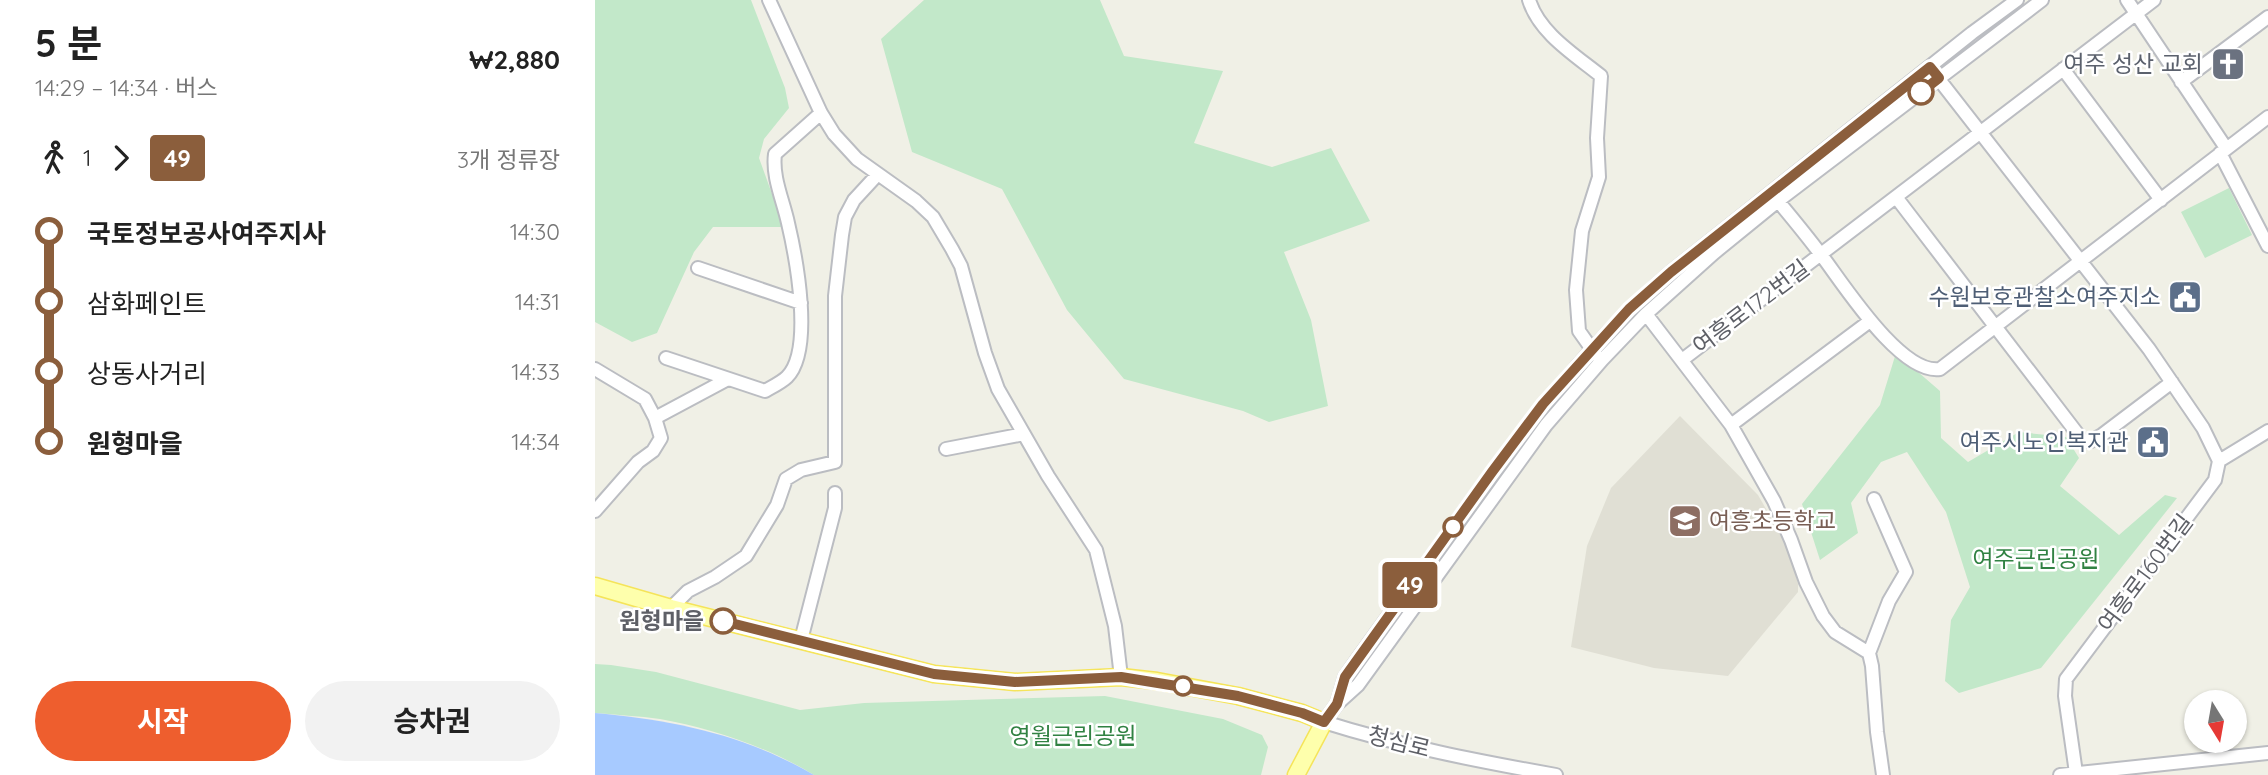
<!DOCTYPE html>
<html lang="ko">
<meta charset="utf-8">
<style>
:root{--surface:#fff;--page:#f2f2f2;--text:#222;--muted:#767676;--accent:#ee5e2e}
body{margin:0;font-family:Quicksand,"Noto Sans KR",sans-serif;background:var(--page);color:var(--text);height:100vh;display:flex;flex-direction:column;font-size:26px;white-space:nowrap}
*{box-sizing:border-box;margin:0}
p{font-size:23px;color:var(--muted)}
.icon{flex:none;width:38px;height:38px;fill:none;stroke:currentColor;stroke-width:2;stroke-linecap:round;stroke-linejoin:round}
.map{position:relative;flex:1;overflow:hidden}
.drawer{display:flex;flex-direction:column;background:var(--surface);width:595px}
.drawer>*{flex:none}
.badge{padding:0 14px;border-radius:5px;font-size:24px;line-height:46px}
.needle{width:46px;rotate:169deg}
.tools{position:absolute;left:1589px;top:690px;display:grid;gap:14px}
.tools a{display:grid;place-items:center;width:63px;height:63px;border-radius:50%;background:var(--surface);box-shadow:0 2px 5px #0004;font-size:35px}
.map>.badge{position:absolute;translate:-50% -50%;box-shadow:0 0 0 4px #fff}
.legs{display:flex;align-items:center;gap:10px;height:77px;padding:0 35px;font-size:23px}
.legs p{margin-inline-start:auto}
.headline{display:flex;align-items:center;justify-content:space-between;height:119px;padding:0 35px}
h1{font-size:38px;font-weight:700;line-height:52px}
.action{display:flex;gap:14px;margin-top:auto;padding:14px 35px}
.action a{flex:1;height:80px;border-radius:42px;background:var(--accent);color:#fff;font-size:28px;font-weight:700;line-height:80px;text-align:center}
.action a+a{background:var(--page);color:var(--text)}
ul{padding:0 35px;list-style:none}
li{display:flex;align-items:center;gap:24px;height:70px;font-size:26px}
li i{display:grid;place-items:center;width:10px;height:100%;margin:0 9px;background:currentColor}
li i::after{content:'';width:18px;height:18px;margin:-9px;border:5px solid;border-radius:50%;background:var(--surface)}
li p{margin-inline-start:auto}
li:first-child i{background:linear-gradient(#0000 50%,currentColor 0)}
li:last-child i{background:linear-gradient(currentColor 50%,#0000 0)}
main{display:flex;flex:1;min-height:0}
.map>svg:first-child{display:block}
.education{fill:#e0dfd4}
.green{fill:#c2e8c9}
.water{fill:#a7caff}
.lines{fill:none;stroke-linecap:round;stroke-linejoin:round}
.minor-casing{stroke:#bbbdc2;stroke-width:16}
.major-casing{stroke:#f5e45a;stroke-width:19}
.minor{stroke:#fff;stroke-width:12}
.major{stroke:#feffac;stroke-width:16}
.line-1-casing{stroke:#fff;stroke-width:16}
.line-1{stroke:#8b5e3c;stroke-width:10}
.stop-1-dot{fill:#fff;stroke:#8b5e3c;stroke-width:3.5}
.labels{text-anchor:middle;stroke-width:5;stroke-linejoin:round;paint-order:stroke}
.worship-label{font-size:23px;fill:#5b616d;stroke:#fff;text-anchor:end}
.service-label{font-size:23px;fill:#4e5e75;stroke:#fff;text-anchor:end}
.street-label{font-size:23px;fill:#5e6067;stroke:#fff}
.education-label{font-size:23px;fill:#785e54;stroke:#fff;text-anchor:start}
.park-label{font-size:23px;fill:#318243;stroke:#fff}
.stop-label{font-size:23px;font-weight:bold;fill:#5e6067;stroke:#fff;text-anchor:end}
</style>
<main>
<section class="drawer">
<div class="headline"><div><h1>5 분</h1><p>14:29 – 14:34 · 버스</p></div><b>₩2,880</b></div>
<div class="legs"><svg class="icon" aria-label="walk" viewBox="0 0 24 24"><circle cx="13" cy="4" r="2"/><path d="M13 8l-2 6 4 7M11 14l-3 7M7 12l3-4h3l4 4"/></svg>1<svg class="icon" aria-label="forward" viewBox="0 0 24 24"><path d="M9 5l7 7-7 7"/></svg><b class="badge" style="background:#8b5e3c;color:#fff">49</b><p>3개 정류장</p></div>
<ul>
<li><i style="color:#8b5e3c"></i><b>국토정보공사여주지사</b><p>14:30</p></li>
<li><i style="color:#8b5e3c"></i><span>삼화페인트</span><p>14:31</p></li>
<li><i style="color:#8b5e3c"></i><span>상동사거리</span><p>14:33</p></li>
<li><i style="color:#8b5e3c"></i><b>원형마을</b><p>14:34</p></li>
</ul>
<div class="action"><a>시작</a><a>승차권</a></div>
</section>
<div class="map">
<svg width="1673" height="775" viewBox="0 0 1673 775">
<rect width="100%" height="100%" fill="#f0f0e6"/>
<path class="education" d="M1085 416 1163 495 1193 547 1203 584V592L1133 676 1059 668 976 647 992 546 1016 488Z"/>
<path class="green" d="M0 0H156L190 88 194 108 169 139 164 158 189 227H118L99 252 62 333 37 342 0 322Z
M329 0H505L529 56 628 71 599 143 677 167 736 148 775 221 689 252 716 320 733 406 674 422 648 411 529 379 472 310 407 189 317 152 286 39Z
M1634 188 1657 235 1610 258 1586 212Z
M1301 353 1345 391 1346 438 1373 462 1424 432 1471 437 1484 458 1465 486 1524 535 1570 495 1582 498 1446 668 1364 693 1350 681 1356 620 1375 587 1351 512 1312 452 1286 462 1256 503 1263 533 1225 560 1207 504 1285 405Z
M0 664 16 665 61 672 205 710 269 703 510 696 628 719 667 735 673 747 666 775H219C175 748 116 728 65 719 44 716 22 715 0 713Z"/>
<path class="water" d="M0 713C78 720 151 735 219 775H0Z"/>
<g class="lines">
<g class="minor-casing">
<path id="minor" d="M174 0 226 113 239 134 262 159 321 201 338 217 357 249 366 266 390 353 403 389 453 476 501 550 520 626 526 677
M934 0C944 33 980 55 1006 76L1002 138 1004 177 987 231 981 290 984 331 1001 355
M1532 0 1631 148
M1468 69 1566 200
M1339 73 1554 349 1608 428 1624 461 1620 480 1471 679 1470 696 1481 773
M1586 82 1673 17
M1625 153 1673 246
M1301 197 1488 441H1496L1507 435 1577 382
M1183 201C1198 219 1213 237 1227 256 1249 285 1306 375 1345 369L1673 117
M103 268 206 303
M1051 314 1136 425 1179 501 1196 540 1211 582 1228 616 1240 632 1274 653 1277 666 1282 732 1288 775
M71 358 170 391C177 387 187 382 192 377 219 350 201 257 193 223 188 200 177 177 180 154L226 113
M1087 360 1559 0
M0 369 50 399 60 418 66 438 58 451 43 462 0 511
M60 418 133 379
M1136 425 1275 321
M351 449 429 434
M1624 461 1673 431
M76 608 93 591 120 577 151 556 182 505 191 479 206 470 240 462V296L247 235 250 217 259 200 283 174
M206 640 240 508V493
M1274 653 1294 601 1311 572 1279 499
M742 704 750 677C780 634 812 591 843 548 913 449 984 352 1076 272L1377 33 1422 0
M961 775C883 761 805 746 729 722L742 704 763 685 951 425 1007 360 1051 314 1119 253 1183 201 1447 0
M1465 775 1673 753"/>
</g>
<g class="major-casing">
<path id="major" d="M0 586 76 608 339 674 420 682 526 677 562 681 643 696 707 713 729 722 701 775"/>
</g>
<use href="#minor" class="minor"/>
<use href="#major" class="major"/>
</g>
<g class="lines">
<g class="line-1-casing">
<path id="line-1" d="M128 621 339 674 420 682 526 677 643 696 707 713 729 722 742 704 750 677 897 472 948 404 1034 309 1076 272 1335 67 1344 78 1326 92"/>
</g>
<use href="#line-1" class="line-1"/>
</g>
<defs>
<g id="church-square" transform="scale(1.75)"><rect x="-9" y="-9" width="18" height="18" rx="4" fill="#6b7280" stroke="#fff"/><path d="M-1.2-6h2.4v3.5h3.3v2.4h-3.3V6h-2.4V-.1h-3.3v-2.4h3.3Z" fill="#fff"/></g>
<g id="civic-square" transform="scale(1.75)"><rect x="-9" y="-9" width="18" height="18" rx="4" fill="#5c6f8a" stroke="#fff"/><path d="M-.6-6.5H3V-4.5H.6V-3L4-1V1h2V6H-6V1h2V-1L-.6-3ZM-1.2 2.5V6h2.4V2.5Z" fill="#fff"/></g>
<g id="school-square" transform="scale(1.75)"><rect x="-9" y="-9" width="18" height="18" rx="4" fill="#8d6e63" stroke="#fff"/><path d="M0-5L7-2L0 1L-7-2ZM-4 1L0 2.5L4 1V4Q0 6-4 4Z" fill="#fff"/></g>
</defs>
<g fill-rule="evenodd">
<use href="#church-square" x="1633" y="64"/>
<use href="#civic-square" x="1590" y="297"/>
<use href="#civic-square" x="1558" y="442"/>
<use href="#school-square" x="1090" y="521"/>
</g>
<g class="stop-1-dot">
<circle cx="1326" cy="92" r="12"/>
<circle cx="858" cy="527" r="9"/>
<circle cx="128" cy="621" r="12"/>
<circle cx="588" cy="686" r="9"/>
</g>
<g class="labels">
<g class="worship-label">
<text x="1608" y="72">여주 성산 교회</text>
</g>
<g class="service-label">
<text x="1566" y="305">수원보호관찰소여주지소</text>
<text x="1534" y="450">여주시노인복지관</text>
</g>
<g class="street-label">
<text transform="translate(1156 307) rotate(-37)" y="8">여흥로172번길</text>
<text transform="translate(1550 573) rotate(-53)" y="8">여흥로160번길</text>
<text transform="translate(804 742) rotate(14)" y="8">청심로</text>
</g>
<g class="education-label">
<text x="1114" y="529">여흥초등학교</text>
</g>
<g class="park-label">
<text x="1441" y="567">여주근린공원</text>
<text x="478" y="744">영월근린공원</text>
</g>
<g class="stop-label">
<text x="109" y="629">원형마을</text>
</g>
</g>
</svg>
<div class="tools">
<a><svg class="needle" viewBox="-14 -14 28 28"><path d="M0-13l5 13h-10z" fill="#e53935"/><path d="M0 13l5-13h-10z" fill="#767676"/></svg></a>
</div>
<b class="badge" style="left:815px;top:585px;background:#8b5e3c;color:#fff">49</b>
</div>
</main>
